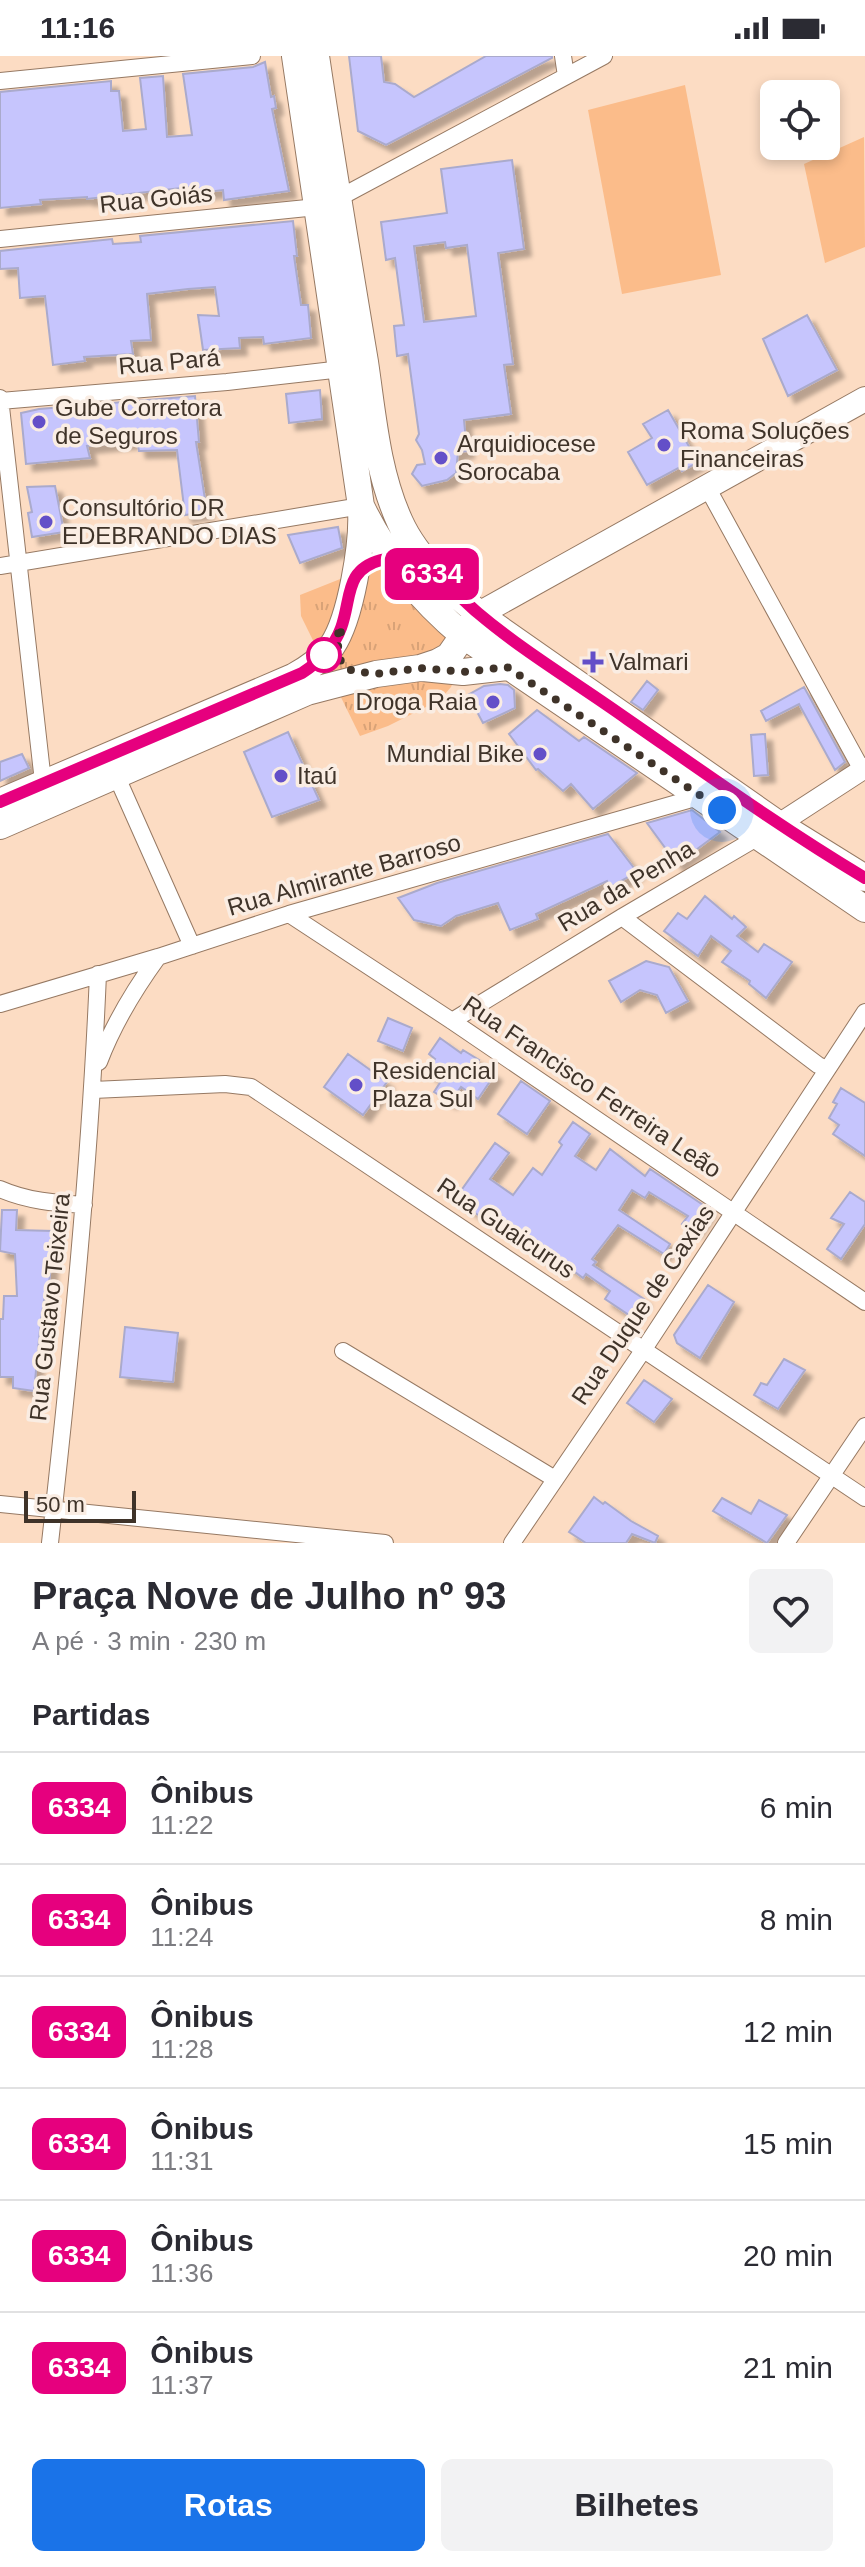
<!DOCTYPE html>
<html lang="pt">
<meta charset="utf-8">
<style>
:root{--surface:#fff;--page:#f2f2f3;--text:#2b2b33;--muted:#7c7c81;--line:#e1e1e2;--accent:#1a73e8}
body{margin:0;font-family:Arial,sans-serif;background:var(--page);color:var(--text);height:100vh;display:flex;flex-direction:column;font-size:30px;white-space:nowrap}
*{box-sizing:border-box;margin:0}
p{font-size:26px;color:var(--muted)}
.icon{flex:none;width:44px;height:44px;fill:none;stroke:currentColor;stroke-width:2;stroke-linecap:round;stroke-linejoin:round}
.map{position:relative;height:1487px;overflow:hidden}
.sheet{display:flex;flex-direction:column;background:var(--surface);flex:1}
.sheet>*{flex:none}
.badge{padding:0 16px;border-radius:12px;font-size:28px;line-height:52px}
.controls{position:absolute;left:760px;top:24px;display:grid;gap:16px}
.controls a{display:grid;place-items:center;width:80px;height:80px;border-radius:12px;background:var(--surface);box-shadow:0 4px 12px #0003;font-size:40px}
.scale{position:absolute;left:24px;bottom:20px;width:112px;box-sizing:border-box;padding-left:8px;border:4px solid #3f3329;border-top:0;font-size:22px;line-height:28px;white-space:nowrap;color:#3f3329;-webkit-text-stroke:6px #faede3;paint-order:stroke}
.you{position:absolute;width:40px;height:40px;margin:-20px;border:6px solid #fff;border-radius:50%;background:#1a73e8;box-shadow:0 0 0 12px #1a73e833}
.map>.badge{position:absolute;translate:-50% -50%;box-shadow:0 0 0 4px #fff}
h2{padding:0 32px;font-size:30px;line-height:72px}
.round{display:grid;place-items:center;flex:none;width:84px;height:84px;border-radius:12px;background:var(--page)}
.overview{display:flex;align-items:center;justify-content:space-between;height:136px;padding:0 32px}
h1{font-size:38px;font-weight:700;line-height:60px}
.cta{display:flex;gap:16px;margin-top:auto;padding:16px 32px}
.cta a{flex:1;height:92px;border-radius:12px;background:var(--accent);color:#fff;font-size:32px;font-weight:700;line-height:92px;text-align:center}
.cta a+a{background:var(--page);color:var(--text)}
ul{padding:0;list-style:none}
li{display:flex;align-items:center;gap:24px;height:112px;padding:0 32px;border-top:2px solid var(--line)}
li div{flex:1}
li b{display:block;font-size:30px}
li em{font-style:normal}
li .badge{min-width:88px;font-weight:700;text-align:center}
.status{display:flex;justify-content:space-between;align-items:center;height:56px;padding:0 40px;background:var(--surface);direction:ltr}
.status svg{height:22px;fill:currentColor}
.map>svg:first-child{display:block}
.grass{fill:#fbbc8a}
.park{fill:url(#park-tufts)}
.building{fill:#c6c5fd;stroke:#aac;stroke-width:2;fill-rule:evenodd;filter:url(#shadow)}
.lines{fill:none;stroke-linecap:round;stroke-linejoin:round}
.minor-casing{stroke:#967963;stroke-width:18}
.tertiary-casing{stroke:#967963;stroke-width:22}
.secondary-casing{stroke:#967963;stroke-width:26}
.primary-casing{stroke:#967963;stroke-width:28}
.minor{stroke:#fff;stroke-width:16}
.tertiary{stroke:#fff;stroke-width:20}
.secondary{stroke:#fff;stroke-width:24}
.primary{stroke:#fff;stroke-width:26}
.line-casing{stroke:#fff;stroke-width:18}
.line{stroke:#e6007e;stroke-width:12}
.walk{stroke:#3f3329;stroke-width:8;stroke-dasharray:0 14.4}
.poi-dot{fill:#634fc8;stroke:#faede3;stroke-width:3}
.stop-dot{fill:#fff;stroke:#e6007e;stroke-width:4}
.labels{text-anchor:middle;stroke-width:7;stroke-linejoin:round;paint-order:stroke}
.street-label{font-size:24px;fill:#3f3329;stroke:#faede3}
.poi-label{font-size:24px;fill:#3f3329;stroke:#faede3;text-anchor:start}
</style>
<div class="status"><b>11:16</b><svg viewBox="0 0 49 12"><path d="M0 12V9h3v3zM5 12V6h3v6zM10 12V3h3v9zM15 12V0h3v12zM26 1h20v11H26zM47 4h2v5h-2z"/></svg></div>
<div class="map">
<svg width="865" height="1487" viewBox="0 0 865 1487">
<defs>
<pattern id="park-tufts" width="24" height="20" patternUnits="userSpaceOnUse" patternTransform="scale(2)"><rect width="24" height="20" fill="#fbbc8a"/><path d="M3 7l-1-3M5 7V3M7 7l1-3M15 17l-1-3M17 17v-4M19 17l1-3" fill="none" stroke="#d8a277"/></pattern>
<filter id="shadow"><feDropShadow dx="7" dy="7" stdDeviation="2" flood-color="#0004"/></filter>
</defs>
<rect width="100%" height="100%" fill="#fcdcc3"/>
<path class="grass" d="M685 29 721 219 622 238 588 54Z
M864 81 865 191 825 207 804 108Z"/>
<path class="park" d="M383 506 453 584 457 617 451 631 440 644 388 670 360 680 301 560 300 539Z"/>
<path class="building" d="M349 0H381L384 26 395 28 414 41 486 0H552V2L386 89 358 75Z
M265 6 271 41 274 40 276 52 272 53 289 135 224 144 223 134 190 138 189 131 87 143V141L40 144 41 148 0 152V36L111 25V35H119L123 75 146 73 140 22 163 20 167 81 192 79 183 18 253 11Z
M512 104 524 193 498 197 513 308 504 309 511 358 464 364 467 395 458 396 456 417 447 424 422 430 412 418 417 409 425 408 422 394 416 384 419 378 408 298 397 300 394 270 404 269 395 202 386 204 381 166 447 157 441 113ZM445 186 446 192 467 189 476 260 424 266 414 190Z
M293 165 297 200H294L301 249H308L311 282 264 288 263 281 239 282 240 292 203 294 198 259 219 260 215 231 188 233 147 238 151 284 131 285 133 298 84 301 85 305 53 309 45 240 20 242 18 212 0 213V195L112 183 113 188 141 186 140 180Z
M807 259 837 314 788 340 763 283Z
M320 334 322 363 289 367 286 338Z
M195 340 199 386H196L207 456 185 459 177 394 139 395 137 385 87 390 90 402 26 408 21 357 39 353Z
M668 354 698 406 682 415 680 411 647 429 628 396 652 382 643 368Z
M55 430 64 476 32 481 28 457 32 456 27 431Z
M338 471 342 492 300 507 288 479Z
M647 625 658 634 643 654 631 646Z
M500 628 508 629 514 634 515 652 483 667 468 639 484 630Z
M804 631 845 706 835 714 799 648 766 665 761 655Z
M537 654 579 685 584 681 637 717 593 753 571 728 563 735 538 713 536 714 509 678Z
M288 676 319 744 272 761 244 696Z
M765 678 768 719 754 720 751 679Z
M22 698 29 712 0 725V706Z
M692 754 720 776 677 808 647 767Z
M608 778 637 816 610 831 607 825 536 858 538 863 510 874 498 847 456 860 441 870 414 864 398 842 437 827Z
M705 840 732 863 734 860 746 871 737 880 758 896 764 888 792 906 766 942 749 928 750 925 722 906 731 895 711 880 698 900 664 875 678 857 687 863Z
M646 905 669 911 688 945 666 957 657 939 640 934 621 946 609 925Z
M388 962 412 972 403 995 378 985Z
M440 982 461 997 463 994 479 1004 477 1006 495 1018 478 1043 461 1031 450 1046 434 1036 441 1025 426 1015 435 1003 429 998Z
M348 998 387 1026 363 1059 324 1031Z
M521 1025 550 1045 527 1078 498 1058Z
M841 1032 865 1047V1100L833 1078 839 1069 829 1062 837 1048 833 1046Z
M573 1066 590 1078 575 1100 596 1114 610 1093 645 1120 650 1113 709 1153 694 1175 682 1168 688 1160 649 1136 645 1142 632 1134 619 1154 670 1188 664 1198 618 1169 592 1203 596 1206 593 1209 644 1243 632 1261 605 1243 610 1235 586 1218 583 1222 563 1207 558 1213 534 1196 538 1189 498 1159 491 1168 455 1143 495 1087 509 1097 490 1123 513 1139 533 1112 542 1119 562 1089 559 1086Z
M850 1136 865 1146V1168L841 1203 827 1193 844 1168 831 1162Z
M2 1154H17L16 1174 54 1175 48 1239H45L41 1264 34 1335 13 1332V1321H0V1263H3L4 1240H17L15 1198 0 1195Z
M708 1229 734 1246 700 1302 677 1287 674 1279Z
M125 1271 178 1277 173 1326 120 1321Z
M784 1303 805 1314 778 1353 754 1339 761 1327 767 1329Z
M644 1324 672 1343 654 1366 627 1347Z
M594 1441 603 1448 605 1446 631 1465 658 1480 655 1487 632 1478 626 1487H586L569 1476Z
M722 1442 751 1458 759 1444 787 1459 767 1487 713 1455Z"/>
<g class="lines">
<g class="minor-casing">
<path id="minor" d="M563 0 566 20
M0 25 252 0
M0 183 317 151 337 143 604 0
M0 342 41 708 43 725 49 731
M0 345 227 326 342 313
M707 431 862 714
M0 510 361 450
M116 719 192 890
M289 858 452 965 865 1246
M622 861 818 1009 827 1013
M0 948 158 901 289 858 702 740
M452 965 622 861 760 780
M99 1006C113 969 134 934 158 901
M93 1034 225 1028 251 1031 865 1442
M0 1133C27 1145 55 1147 84 1149
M343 1295 555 1423
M0 1448 385 1487
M50 1487C71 1298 90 1108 98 918
M512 1487 644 1293 865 956
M786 1487 865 1370"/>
</g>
<g class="tertiary-casing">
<path id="tertiary" d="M768 775 865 712"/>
</g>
<g class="secondary-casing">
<path id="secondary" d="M479 558 865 343"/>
</g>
<g class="primary-casing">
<path id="primary" d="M295 0 361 450C385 500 422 545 464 580L865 853
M316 0C331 102 348 204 365 306 373 360 377 416 400 466 416 502 457 541 488 565L778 768 865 822
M423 612 463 616 507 611
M0 746 293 621C308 613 321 604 332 590 351 562 363 487 361 454
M0 770 307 636 376 618 420 612 438 606 449 600 472 567"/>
</g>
<use href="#minor" class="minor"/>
<use href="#tertiary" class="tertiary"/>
<use href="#secondary" class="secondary"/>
<use href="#primary" class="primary"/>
</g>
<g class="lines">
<g class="line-casing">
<path id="line" d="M0 746 302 617C319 606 334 591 341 572 352 542 344 514 381 504 420 493 452 535 478 557 524 596 578 628 627 663 705 717 783 773 865 822"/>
</g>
<use href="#line" class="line"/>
<path class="walk" d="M324 599 318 605 331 591 342 570 338 591 341 606 352 615 376 618 420 612 463 616 507 611 722 754"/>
</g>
<g class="poi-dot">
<circle cx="39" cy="366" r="8"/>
<circle cx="664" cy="389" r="8"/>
<circle cx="441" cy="402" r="8"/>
<circle cx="46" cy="466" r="8"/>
<path d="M589 594h8v8h8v8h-8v8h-8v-8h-8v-8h8z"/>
<circle cx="493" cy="646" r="8"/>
<circle cx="540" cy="698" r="8"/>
<circle cx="281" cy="720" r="8"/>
<circle cx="356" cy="1029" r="8"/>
</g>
<circle class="stop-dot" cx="324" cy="599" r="16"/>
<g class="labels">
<g class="street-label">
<text transform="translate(156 143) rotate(-6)" y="8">Rua Goiás</text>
<text transform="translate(169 306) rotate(-5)" y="8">Rua Pará</text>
<text transform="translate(344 819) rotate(-16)" y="8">Rua Almirante Barroso</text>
<text transform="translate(626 830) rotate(-31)" y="8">Rua da Penha</text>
<text transform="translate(592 1031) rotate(34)" y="8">Rua Francisco Ferreira Leão</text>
<text transform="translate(506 1172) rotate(34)" y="8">Rua Guaicurus</text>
<text transform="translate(643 1249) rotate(-56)" y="8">Rua Duque de Caxias</text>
<text transform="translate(50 1251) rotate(-84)" y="8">Rua Gustavo Teixeira</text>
</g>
<g class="poi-label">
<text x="55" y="360">Gube Corretora<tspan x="55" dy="28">de Seguros</tspan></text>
<text x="680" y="383">Roma Soluções<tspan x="680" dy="28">Financeiras</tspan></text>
<text x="457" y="396">Arquidiocese<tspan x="457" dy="28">Sorocaba</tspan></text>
<text x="62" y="460">Consultório DR<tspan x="62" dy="28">EDEBRANDO DIAS</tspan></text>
<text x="609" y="614">Valmari</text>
<text x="477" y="654" text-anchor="end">Droga Raia</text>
<text x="524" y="706" text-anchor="end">Mundial Bike</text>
<text x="297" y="728">Itaú</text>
<text x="372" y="1023">Residencial<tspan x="372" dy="28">Plaza Sul</tspan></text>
</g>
</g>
</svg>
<div class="controls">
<a><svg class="icon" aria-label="locate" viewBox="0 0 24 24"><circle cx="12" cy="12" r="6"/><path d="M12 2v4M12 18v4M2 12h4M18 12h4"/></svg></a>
</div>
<div class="scale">50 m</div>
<div class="you" style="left:722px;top:754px"></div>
<b class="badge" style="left:432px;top:518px;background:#e6007e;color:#fff">6334</b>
</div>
<section class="sheet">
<div class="overview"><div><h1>Praça Nove de Julho nº 93</h1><p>A pé · 3 min · 230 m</p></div><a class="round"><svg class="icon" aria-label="heart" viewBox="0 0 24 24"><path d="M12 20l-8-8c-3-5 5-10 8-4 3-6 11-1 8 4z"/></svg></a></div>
<h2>Partidas</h2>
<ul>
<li><span class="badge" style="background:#e6007e;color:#fff">6334</span><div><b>Ônibus</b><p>11:22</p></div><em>6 min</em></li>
<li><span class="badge" style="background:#e6007e;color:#fff">6334</span><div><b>Ônibus</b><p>11:24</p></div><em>8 min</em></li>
<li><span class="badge" style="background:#e6007e;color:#fff">6334</span><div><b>Ônibus</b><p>11:28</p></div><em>12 min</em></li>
<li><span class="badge" style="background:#e6007e;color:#fff">6334</span><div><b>Ônibus</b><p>11:31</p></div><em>15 min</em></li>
<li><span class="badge" style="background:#e6007e;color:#fff">6334</span><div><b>Ônibus</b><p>11:36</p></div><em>20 min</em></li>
<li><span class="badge" style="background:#e6007e;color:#fff">6334</span><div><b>Ônibus</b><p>11:37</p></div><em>21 min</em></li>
</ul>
<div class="cta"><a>Rotas</a><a>Bilhetes</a></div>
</section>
